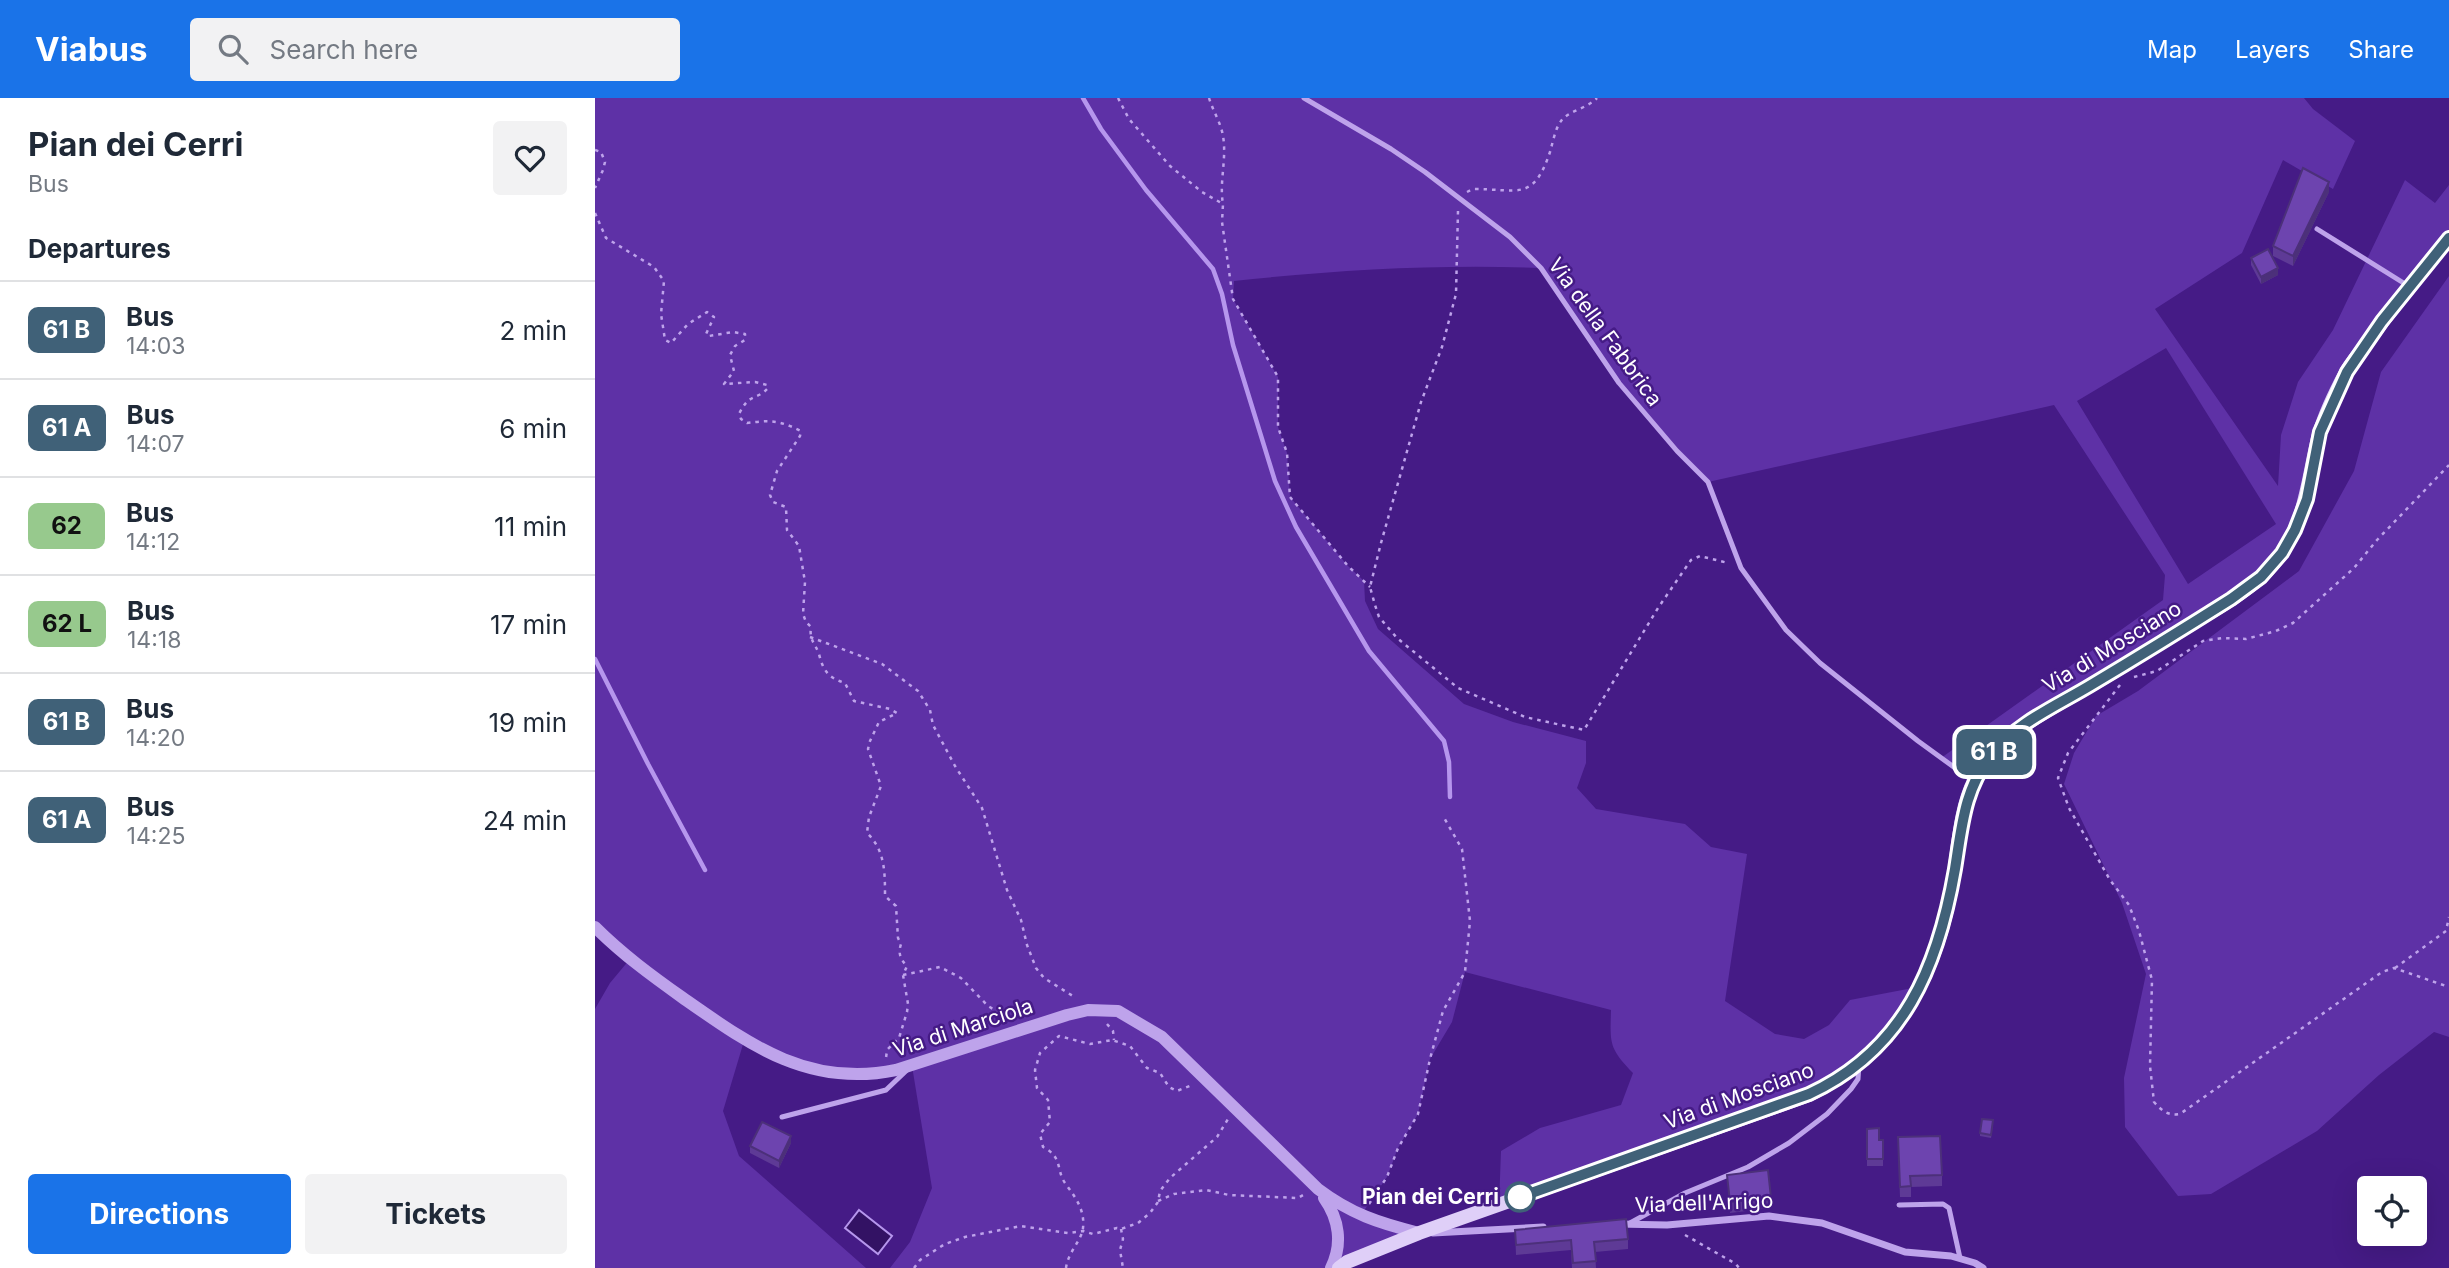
<!DOCTYPE html>
<style>
:root{--surface:#fff;--page:#f2f2f3;--text:#1f2937;--muted:#747a83;--line:#e0e1e3;--accent:#1a73e8}
body{margin:0;font-family:Inter,sans-serif;background:var(--page);color:var(--text);height:100vh;display:flex;flex-direction:column;font-size:26px;white-space:nowrap}
*{box-sizing:border-box;margin:0}
p{font-size:23px;color:var(--muted)}
.icon{flex:none;width:38px;height:38px;fill:none;stroke:currentColor;stroke-width:2;stroke-linecap:round;stroke-linejoin:round}
.map{position:relative;flex:1;overflow:hidden}
.sheet{display:flex;flex-direction:column;background:var(--surface);width:595px}
.sheet>*{flex:none}
.badge{padding:0 14px;border-radius:10px;font-size:24px;line-height:46px}
.fabs{position:absolute;left:1762px;top:1078px;display:grid;gap:14px}
.fabs a{display:grid;place-items:center;width:70px;height:70px;border-radius:7px;background:var(--surface);box-shadow:0 7px 28px #0002;font-size:35px}
.map>.badge{position:absolute;translate:-50% -50%;box-shadow:0 0 0 4px #fff}
h2{padding:0 28px;font-size:26px;line-height:63px}
.round{display:grid;place-items:center;flex:none;width:74px;height:74px;border-radius:7px;background:var(--page)}
.headline{display:flex;align-items:center;justify-content:space-between;height:119px;padding:0 28px}
h1{font-size:33px;font-weight:700;line-height:52px}
.button{display:flex;gap:14px;margin-top:auto;padding:14px 28px}
.button a{flex:1;height:80px;border-radius:7px;background:var(--accent);color:#fff;font-size:28px;font-weight:700;line-height:80px;text-align:center}
.button a+a{background:var(--page);color:var(--text)}
ul{padding:0;list-style:none}
li{display:flex;align-items:center;gap:21px;height:98px;padding:0 28px;border-top:2px solid var(--line)}
li div{flex:1}
li b{display:block;font-size:26px}
li em{font-style:normal}
li .badge{min-width:77px;font-weight:700;text-align:center}
header{display:flex;align-items:center;gap:42px;box-sizing:border-box;height:98px;padding:0 35px;background:var(--accent);color:#fff}
header strong{font-size:33px}
nav{display:flex;gap:38px;margin-inline-start:auto;font-size:24px}
.search{width:490px;height:63px;background:var(--page);display:flex;align-items:center;gap:18px;box-sizing:border-box;padding:0 24px;border-radius:7px;color:var(--muted);font-size:26px}
main{display:flex;flex:1;min-height:0}
.map>svg:first-child{display:block}
.green{fill:#5e31a6;fill-rule:evenodd}
.water{fill:#331264;stroke:#b696ed;stroke-width:2}
.lines{fill:none;stroke-linecap:round;stroke-linejoin:round}
.stream{stroke:#b696ed;stroke-width:4.5}
.path{stroke:#bea3eb;stroke-width:2.5;stroke-dasharray:3.5 5;stroke-linecap:butt}
.service{stroke:#bea3eb;stroke-width:5}
.minor{stroke:#bea3eb;stroke-width:7}
.tertiary{stroke:#bea3eb;stroke-width:12}
.secondary{stroke:#dfcff8;stroke-width:14}
.wall{fill:#5e3a96}
.shaded-wall{fill:#4c307a}
.building{fill:#6d44af;stroke:#4c307a;stroke-width:2}
.line-casing{stroke:#fff;stroke-width:16}
.line{stroke:#406178;stroke-width:10}
.stop-dot{fill:#fff;stroke:#406178;stroke-width:3.5}
.labels{text-anchor:middle;stroke-width:5;stroke-linejoin:round;paint-order:stroke}
.street-label{font-size:21px;fill:#fff;stroke:#451b86}
.stop-label{font-size:21px;font-weight:bold;fill:#fff;stroke:#451b86;text-anchor:end}
</style>
<header>
<strong>Viabus</strong>
<div class="search"><svg class="icon" aria-label="search" viewBox="0 0 24 24"><circle cx="10" cy="10" r="6"/><path d="M15 15l6 6"/></svg>Search here</div>
<nav><a>Map</a><a>Layers</a><a>Share</a></nav>
</header>
<main>
<section class="sheet">
<div class="headline"><div><h1>Pian dei Cerri</h1><p>Bus</p></div><a class="round"><svg class="icon" aria-label="heart" viewBox="0 0 24 24"><path d="M12 20l-8-8c-3-5 5-10 8-4 3-6 11-1 8 4z"/></svg></a></div>
<h2>Departures</h2>
<ul>
<li><span class="badge" style="background:#406178;color:#fff">61 B</span><div><b>Bus</b><p>14:03</p></div><em>2 min</em></li>
<li><span class="badge" style="background:#406178;color:#fff">61 A</span><div><b>Bus</b><p>14:07</p></div><em>6 min</em></li>
<li><span class="badge" style="background:#97c98d;color:#111">62</span><div><b>Bus</b><p>14:12</p></div><em>11 min</em></li>
<li><span class="badge" style="background:#97c98d;color:#111">62 L</span><div><b>Bus</b><p>14:18</p></div><em>17 min</em></li>
<li><span class="badge" style="background:#406178;color:#fff">61 B</span><div><b>Bus</b><p>14:20</p></div><em>19 min</em></li>
<li><span class="badge" style="background:#406178;color:#fff">61 A</span><div><b>Bus</b><p>14:25</p></div><em>24 min</em></li>
</ul>
<div class="button"><a>Directions</a><a>Tickets</a></div>
</section>
<div class="map">
<svg width="1854" height="1170" viewBox="0 0 1854 1170">
<rect width="100%" height="100%" fill="#451b86"/>
<path class="green" d="M0 0H1709L1718 11 1760 43 1738 91 1688 62 1647 155 1560 211 1683 388 1686 337 1703 284 1738 232 1810 82 1840 105 1854 87V140L1788 223 1725 334 1712 401 1666 479 1432 626 1378 683 1346 660 1568 502 1570 477 1459 307 1113 384 1024 285 946 170C843 166 741 172 639 183L638 201 683 279V329L692 355 695 399 753 468 769 483 770 503 783 531 869 606 918 624 991 643V665L982 690 1001 711 1090 726 1116 749 1152 756 1130 903 1180 936 1209 941 1234 927 1255 902 1323 889 1315 906 1243 983 904 1107 906 1053 945 1030 1026 1007 1038 975C1014 950 1015 946 1016 912L870 874 857 924 835 961 823 1016 803 1050 792 1079 766 1117 824 1135 744 1170H295L315 1144 337 1090 317 968 236 975 149 943 128 1013 144 1058 271 1170H0V911L15 885 35 861 0 829ZM1571 250 1681 426 1593 486 1482 303Z
M1854 178V939L1839 934 1784 977 1722 1033 1616 1096 1583 1098 1530 1029 1529 980 1551 876 1527 805 1469 686 1479 655 1501 618 1543 593 1704 473 1759 373 1786 274Z"/>
<path class="water" d="M264 1112 297 1138 283 1156 250 1130Z"/>
<g class="lines">
<path class="stream" d="M488 0 506 31 551 92 618 171 627 196 638 247 680 383 701 429 774 553 849 643 854 664 855 699
M0 561 53 666 110 772"/>
<path class="path" d="M523 0 534 21 575 68 607 94 628 106 627 124 638 201 683 279V329L692 355 695 399 753 468 775 489
M614 0C618 13 626 25 628 38 632 61 624 84 628 106
M0 52 6 54 10 64 8 72 0 90
M872 94 878 91C924 91 938 104 955 54 958 44 960 31 966 23 973 13 991 11 1002 0
M863 113 861 196 847 249 826 304 786 445 775 489 780 507 784 519 802 540 863 590 930 619 989 632 1063 510 1096 462 1105 458 1133 465
M0 115 11 140 59 169 69 183 66 216 70 242 76 245 93 226 112 214 119 219 111 236 114 238 138 234 150 236V242L140 248 135 257 139 273 129 286 160 284 172 287 173 290C161 303 155 294 144 316L146 321 152 325C175 322 184 322 206 333L205 338 182 373 175 397 178 404 191 409 192 432 204 448 210 484 208 516 211 524 216 529C214 542 220 545 224 556 228 572 233 580 250 585L259 603 295 611 302 615 284 624 275 643 273 651 286 688 274 719 272 735C290 752 290 774 290 798L301 808 303 840 306 846C303 855 305 861 312 868L308 877 313 906 312 914 304 940 292 952 291 960
M215 539 287 566 323 593 335 612 338 627 360 668 387 710 412 792 426 822 432 847 441 870 449 880 481 900
M1539 579 1562 573 1608 543 1628 540 1651 541 1681 533 1698 525 1759 470 1782 442 1854 367
M1525 587 1473 655 1463 680 1474 710 1515 782 1534 807 1544 833 1557 882 1555 968 1559 1004C1567 1013 1573 1018 1585 1016L1787 874 1799 870 1854 889
M1800 870 1851 833 1854 819
M308 877 345 869 366 880 393 908 415 921
M512 926 518 933 519 942
M563 1103 579 1096 611 1092 634 1097 703 1100 710 1096
M774 1106 792 1079 803 1050 823 1016 835 961 848 913 870 874 875 823 867 751 848 718
M526 1131 528 1141 525 1152 528 1170
M1090 1137 1141 1166 1144 1170
M319 1170 325 1162 350 1146 370 1139 426 1128 473 1135 488 1133 498 1136 522 1130 526 1131 543 1125 555 1115 563 1104 565 1093 575 1080 622 1039 633 1021
M471 1170C473 1154 487 1142 488 1130 490 1111 480 1099 470 1085 461 1072 468 1059 448 1049L445 1036 455 1024 453 1002 442 990 440 972 445 955 464 938 495 946 517 942 535 948 552 970 565 975 574 989 582 993 597 987"/>
<path class="service" d="M709 0 796 51 830 74 915 139 946 170 1024 285 1082 353 1113 384 1146 470 1191 532 1225 565 1323 643 1378 683
M1722 131 1815 189
M187 1019 291 992 312 972
M1304 1107 1348 1106 1354 1110 1365 1160
M1035 1125 1090 1095 1153 1069 1194 1045 1232 1016 1256 991 1263 981 1264 966"/>
<path class="minor" d="M1023 1126 1072 1127 1174 1118 1227 1125 1310 1154 1356 1158 1380 1165 1388 1170
M838 1135 948 1129"/>
<path class="tertiary" d="M0 829C27 856 57 878 88 900 155 947 214 990 301 972L472 917 493 912 523 913 567 939 723 1091C756 1116 784 1125 824 1135
M729 1100C744 1121 748 1146 736 1170"/>
<path class="secondary" d="M744 1170 752 1164 824 1135 1214 997C1303 953 1342 876 1358 782 1363 752 1365 710 1379 683 1402 636 1452 613 1495 588 1529 568 1562 547 1596 526 1619 512 1645 498 1666 479 1712 436 1710 391 1724 336 1730 316 1741 293 1751 274 1757 263 1767 253 1774 242 1799 207 1827 174 1854 140"/>
</g>
<path class="wall" d="M1734 94 1698 168 1678 158V148Z
M1656 160 1683 177 1666 186 1656 167Z
M1398 1026 1396 1040 1385 1038V1035Z
M1272 1031 1284 1042H1288V1068H1272Z
M196 1045 184 1070 155 1055V1048Z
M1303 1050 1347 1077V1088L1316 1089V1099H1305Z
M1132 1077 1176 1100V1110L1135 1115Z
M920 1132 1033 1141V1151L1000 1154 1001 1170H977L976 1152 921 1157Z"/>
<path class="shaded-wall" d="M1734 84V94L1698 168V158Z
M1683 170V177L1666 186V179Z
M196 1038V1045L184 1070V1063Z"/>
<path class="building" d="M1708 70 1734 84 1698 158 1678 148Z
M1673 151 1683 170 1666 179 1656 160Z
M1387 1021 1398 1022 1396 1037 1385 1035Z
M167 1024 196 1038 184 1063 155 1048Z
M1284 1030V1042H1288V1061H1272V1031Z
M1345 1038 1347 1077 1315 1078 1316 1088 1305 1089 1303 1039Z
M1173 1072 1176 1100 1135 1104 1132 1077Z
M1031 1121 1033 1141 999 1144 1001 1163 978 1165 976 1142 921 1147 920 1132Z"/>
<g class="lines">
<g class="line-casing">
<path id="line" d="M925 1099 1214 996C1309 952 1343 869 1360 771 1367 728 1369 691 1397 656 1421 625 1463 607 1496 587 1543 559 1590 530 1636 501L1666 479 1687 455 1700 432 1712 401 1725 334 1752 274 1787 223 1854 140"/>
</g>
<use href="#line" class="line"/>
</g>
<circle class="stop-dot" cx="925" cy="1099" r="14"/>
<g class="labels">
<g class="street-label">
<text transform="translate(1010 234) rotate(54)" y="7">Via della Fabbrica</text>
<text transform="translate(1517 549) rotate(-31)" y="7">Via di Mosciano</text>
<text transform="translate(368 930) rotate(-18)" y="7">Via di Marciola</text>
<text transform="translate(1144 998) rotate(-20)" y="7">Via di Mosciano</text>
<text transform="translate(1109 1105) rotate(-2)" y="7">Via dell'Arrigo</text>
</g>
<g class="stop-label">
<text x="904" y="1106">Pian dei Cerri</text>
</g>
</g>
</svg>
<div class="fabs">
<a><svg class="icon" aria-label="locate" viewBox="0 0 24 24"><circle cx="12" cy="12" r="6"/><path d="M12 2v4M12 18v4M2 12h4M18 12h4"/></svg></a>
</div>
<b class="badge" style="left:1399px;top:654px;background:#406178;color:#fff">61 B</b>
</div>
</main>
